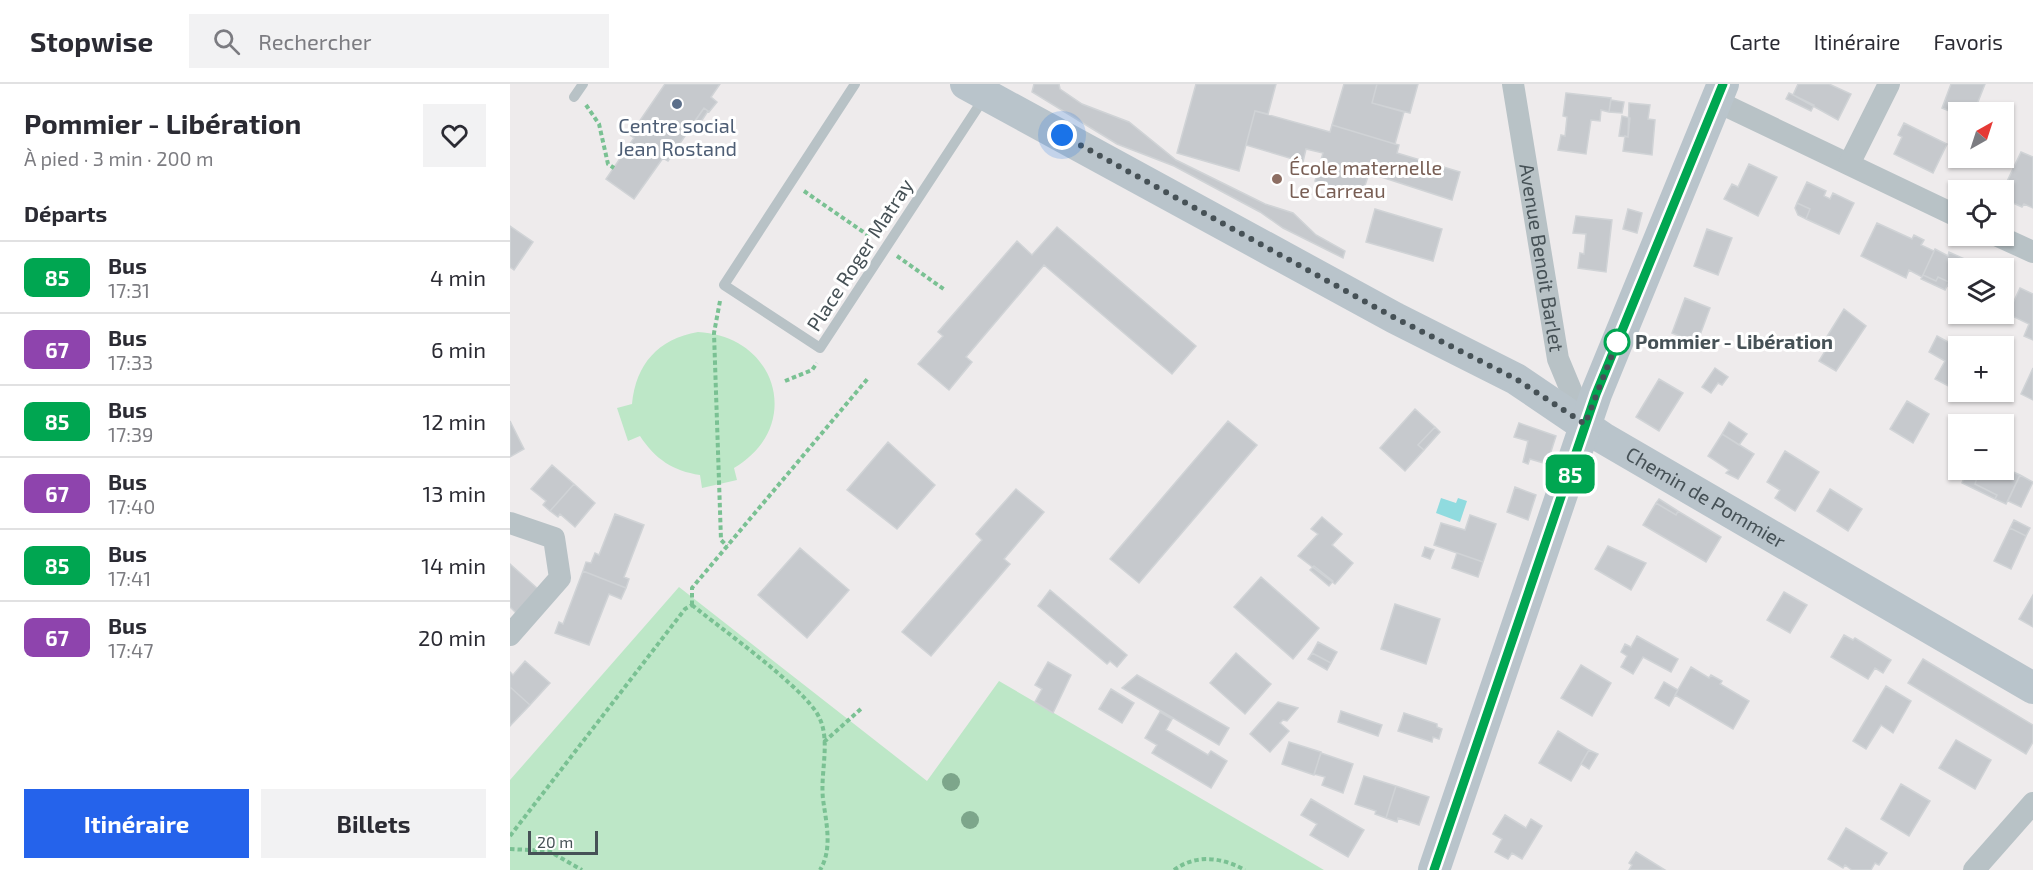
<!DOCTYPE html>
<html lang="fr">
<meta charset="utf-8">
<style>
:root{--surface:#fff;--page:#f2f2f3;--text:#2b2b33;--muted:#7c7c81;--line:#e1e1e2;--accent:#2563eb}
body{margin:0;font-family:"Exo 2",sans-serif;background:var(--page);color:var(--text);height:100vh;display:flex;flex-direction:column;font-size:22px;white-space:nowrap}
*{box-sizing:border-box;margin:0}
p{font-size:20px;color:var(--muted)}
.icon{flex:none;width:33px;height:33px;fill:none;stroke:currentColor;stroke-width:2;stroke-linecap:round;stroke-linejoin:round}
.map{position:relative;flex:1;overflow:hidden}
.side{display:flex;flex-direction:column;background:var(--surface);width:510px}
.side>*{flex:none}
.badge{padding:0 12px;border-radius:9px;font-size:21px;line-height:39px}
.needle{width:39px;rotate:39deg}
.tools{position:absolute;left:1438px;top:18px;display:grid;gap:12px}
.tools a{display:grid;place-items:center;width:66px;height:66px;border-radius:0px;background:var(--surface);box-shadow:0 2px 4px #0004;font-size:30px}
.scale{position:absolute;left:18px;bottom:15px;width:70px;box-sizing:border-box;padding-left:6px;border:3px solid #465156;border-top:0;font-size:16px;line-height:21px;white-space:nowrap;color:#465156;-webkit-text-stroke:4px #fff;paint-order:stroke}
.you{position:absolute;width:30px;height:30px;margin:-15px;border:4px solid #fff;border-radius:50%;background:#1a73e8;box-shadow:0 0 0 9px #1a73e833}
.map>.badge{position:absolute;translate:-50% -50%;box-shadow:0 0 0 3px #fff}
h2{padding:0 24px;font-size:22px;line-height:54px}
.round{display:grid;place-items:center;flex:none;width:63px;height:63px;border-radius:0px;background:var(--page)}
.summary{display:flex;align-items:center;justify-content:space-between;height:102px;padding:0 24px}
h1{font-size:28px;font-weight:700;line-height:45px}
.cta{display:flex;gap:12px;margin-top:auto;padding:12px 24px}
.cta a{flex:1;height:69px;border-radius:0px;background:var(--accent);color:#fff;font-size:24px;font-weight:700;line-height:69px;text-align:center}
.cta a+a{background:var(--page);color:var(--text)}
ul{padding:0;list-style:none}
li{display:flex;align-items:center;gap:18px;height:72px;padding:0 24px;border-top:2px solid var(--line)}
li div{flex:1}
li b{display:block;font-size:22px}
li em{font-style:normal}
li .badge{min-width:66px;font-weight:700;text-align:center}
header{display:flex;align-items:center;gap:36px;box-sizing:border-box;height:84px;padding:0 30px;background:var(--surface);border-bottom:2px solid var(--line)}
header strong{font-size:28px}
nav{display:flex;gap:33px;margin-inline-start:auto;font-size:21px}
.search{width:420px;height:54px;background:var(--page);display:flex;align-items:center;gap:15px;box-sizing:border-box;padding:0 21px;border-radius:0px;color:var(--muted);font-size:22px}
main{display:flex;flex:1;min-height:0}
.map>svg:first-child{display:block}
.green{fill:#bde7c7}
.water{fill:#90dbdf}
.building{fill:#c6c9cd;stroke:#d0d3d6;stroke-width:1.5}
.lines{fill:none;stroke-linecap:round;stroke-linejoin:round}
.path{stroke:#7ac193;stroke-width:4;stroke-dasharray:4.5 3;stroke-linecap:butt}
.lane{stroke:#b8c2c6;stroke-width:10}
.street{stroke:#b8c2c6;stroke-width:22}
.secondary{stroke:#b9c4cb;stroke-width:32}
.tree{fill:#7da68b}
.line-casing{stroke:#fff;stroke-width:14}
.line{stroke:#00a651;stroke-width:9}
.walk{stroke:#465156;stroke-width:6;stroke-dasharray:0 10.8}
.service-dot{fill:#5c6f8a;stroke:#fff;stroke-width:2}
.education-dot{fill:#8d6e63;stroke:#fff;stroke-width:2}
.stop-dot{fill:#fff;stroke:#00a651;stroke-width:3}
.labels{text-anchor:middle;stroke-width:6;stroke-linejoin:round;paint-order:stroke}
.service-label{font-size:20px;fill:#4e5e75;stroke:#fff}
.education-label{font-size:20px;fill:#785e54;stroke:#fff;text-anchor:start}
.street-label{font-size:20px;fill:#465156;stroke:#fff}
.stop-label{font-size:20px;font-weight:bold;fill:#465156;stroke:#fff;text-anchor:start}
</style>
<header>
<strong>Stopwise</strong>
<div class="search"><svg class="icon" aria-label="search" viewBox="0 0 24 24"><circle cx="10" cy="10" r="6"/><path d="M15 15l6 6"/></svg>Rechercher</div>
<nav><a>Carte</a><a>Itinéraire</a><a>Favoris</a></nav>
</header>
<main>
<section class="side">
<div class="summary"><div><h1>Pommier - Libération</h1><p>À pied · 3 min · 200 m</p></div><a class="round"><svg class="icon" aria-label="heart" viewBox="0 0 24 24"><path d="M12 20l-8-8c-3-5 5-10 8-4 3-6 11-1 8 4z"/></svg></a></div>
<h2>Départs</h2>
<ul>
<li><span class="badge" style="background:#00a651;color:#fff">85</span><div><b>Bus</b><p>17:31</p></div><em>4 min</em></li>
<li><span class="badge" style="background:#8e44ad;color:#fff">67</span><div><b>Bus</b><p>17:33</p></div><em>6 min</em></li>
<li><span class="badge" style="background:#00a651;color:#fff">85</span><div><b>Bus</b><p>17:39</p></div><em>12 min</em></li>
<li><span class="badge" style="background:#8e44ad;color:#fff">67</span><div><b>Bus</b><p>17:40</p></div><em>13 min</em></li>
<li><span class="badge" style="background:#00a651;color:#fff">85</span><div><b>Bus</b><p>17:41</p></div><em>14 min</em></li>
<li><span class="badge" style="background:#8e44ad;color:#fff">67</span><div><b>Bus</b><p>17:47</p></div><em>20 min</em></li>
</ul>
<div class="cta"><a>Itinéraire</a><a>Billets</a></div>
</section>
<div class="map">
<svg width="1523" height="786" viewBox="0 0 1523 786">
<rect width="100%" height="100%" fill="#eeebec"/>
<path class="green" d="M188 248C268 252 294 343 224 384L227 396 192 404 190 391C163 387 145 375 130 352L118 357 107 324 122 320C126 280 148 255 188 248Z
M169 503 417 697 489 597 814 786H0V696Z"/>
<path class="water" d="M931 414 946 419 948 414 957 417 950 438 926 429Z"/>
<path class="building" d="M155 0H210L201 13 207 18 199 28 194 24 158 77 153 74 124 115 96 95 124 54 120 51Z
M524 0H549L550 5 572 20 619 38 666 76 755 120 783 129 806 151 835 167 833 174 773 144 750 128 664 82 607 60 522 8Z
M686 0H766L758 30 745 27 729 87 667 69Z
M834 0H867L862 19 894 28 885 60 822 41Z
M867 0H908L900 29 862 19Z
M1288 0H1319L1341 10 1328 36 1283 11Z
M1441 0H1475L1464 28 1449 31 1432 24Z
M1056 9 1101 14 1099 28 1091 26 1090 37 1081 36 1076 70 1048 66 1051 51 1055 52 1057 33 1053 32Z
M1279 9 1304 21 1301 27 1276 15Z
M1101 16 1114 18 1112 29 1099 28Z
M1119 19 1140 21 1138 35 1145 36 1142 71 1113 67 1115 52 1118 53Z
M194 24 198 27 187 44 182 41Z
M745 27 820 48 822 41 885 60 889 61 887 69 950 88 942 116 859 89 852 111 805 97 813 69 796 65 793 78 736 61Z
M1112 32 1120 34 1118 53 1109 52Z
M1394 39 1437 60 1423 89 1384 70 1392 53 1388 51Z
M1511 68 1523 73V124L1514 120 1512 123 1494 115 1493 106Z
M1239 80 1267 93 1248 132 1214 115 1222 100 1228 103Z
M1297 98 1316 107 1314 112 1320 115 1323 109 1344 119 1329 150 1296 135 1300 125 1287 119Z
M1287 119 1300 125 1296 135 1288 131 1285 124Z
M865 125 932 145 923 177 856 158Z
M1118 125 1132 129 1127 149 1113 145Z
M1066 132 1102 136 1096 188 1068 184 1070 169 1074 170 1076 150 1063 149Z
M1367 139 1402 155 1404 151 1414 156 1411 161 1424 167 1412 193 1399 186 1396 194 1351 172Z
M0 142 23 158 4 186 0 183Z
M547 143 686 262 662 290 534 181 456 273 462 278 439 306 408 280 433 252 428 248 507 157 522 171Z
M1197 145 1222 154 1208 191 1184 182Z
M1425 165 1438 172 1439 168 1461 178 1462 175 1481 184H1449L1448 207 1437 202 1439 198 1428 193 1426 197 1413 191Z
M1413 191 1426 197 1428 193 1439 198 1435 206 1411 195Z
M1510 204 1523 210V256L1514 252 1519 240 1498 230Z
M1175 214 1200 224 1187 259 1162 249Z
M1334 225 1356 242 1326 287 1309 277 1322 256 1316 254Z
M1427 252 1449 264 1448 307 1425 295 1435 277 1419 268Z
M1205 284 1218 293 1212 301 1208 299 1201 309 1192 303Z
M1523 284V316L1511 310Z
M1149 295 1173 309 1149 347 1126 333Z
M1397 317 1419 330 1403 359 1380 345Z
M905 325 925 343 908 361 914 366 895 387 870 364Z
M0 337 14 365 0 373Z
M718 337 747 361 629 499 600 475Z
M1219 338 1237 350 1229 361 1212 350Z
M1009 339 1046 352 1037 380 1020 375 1018 380 1013 378 1018 357 1004 353Z
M925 343 930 348 914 366 908 361Z
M1212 350 1244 370 1228 395 1216 389 1219 386 1198 372Z
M378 358 425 401 387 445 337 406Z
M1275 367 1309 388 1285 427 1265 414 1270 406 1257 398Z
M42 381 64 400 40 427 33 421 36 417 21 405Z
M1494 384 1510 391 1496 420 1485 415 1487 411 1465 400 1467 394 1456 389 1458 386Z
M1456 389 1467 394 1465 400 1487 411 1485 415 1452 399Z
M1510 391 1523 398 1511 423 1498 417Z
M64 400 85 419 65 443 50 430 48 433 40 427Z
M1005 403 1026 411 1018 436 997 428Z
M506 405 534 428 494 475 500 480 421 572 392 548 472 456 466 450Z
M1320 405 1352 425 1338 447 1307 427Z
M1149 415 1168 427 1166 431 1146 419Z
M1146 419 1166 431 1168 427 1211 453 1196 478 1133 441Z
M105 430 134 441 114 493 119 495 116 504 73 487 76 478 81 479 85 469 89 471Z
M960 431 986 440 973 478 924 461 931 439 955 446Z
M812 433 832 450 822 461 843 479 825 500 788 472 808 450 801 445Z
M1504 436 1520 444 1516 452 1500 444Z
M1500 444 1516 452 1501 485 1484 477Z
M1098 462 1136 479 1121 506 1085 485Z
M915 463 924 466 920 475 912 472Z
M290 464 339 506 297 554 248 511Z
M947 469 973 478 968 493 942 484Z
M0 480 28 505 6 529 0 523Z
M804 482 823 497 819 502 800 486Z
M73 487 116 504 111 515 99 510 79 561 45 549 49 538 53 540Z
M751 493 809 544 783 575 724 523Z
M540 506 617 571 607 583 600 577 597 580 528 522Z
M1274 508 1297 521 1280 549 1257 536Z
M1523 511V543L1509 535Z
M885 520 930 535 916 580 871 565Z
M1334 551 1343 556 1345 554 1381 576 1373 589 1365 584 1358 595 1321 573Z
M1127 552 1168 575 1161 588 1133 573 1123 590 1111 583 1117 572 1111 568 1115 560 1121 563Z
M808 558 827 568 821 579 802 569Z
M726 569 761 600 735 630 700 599Z
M802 569 821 579 817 586 798 575Z
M1413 575 1523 641V658L1516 670 1398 599Z
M15 577 40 599 20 621 0 603V588L3 591Z
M538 578 561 591 543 629 525 618 532 605 525 601Z
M1071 581 1101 599 1082 632 1051 614Z
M1181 583 1199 594 1201 591 1212 597 1210 600 1239 617 1223 645 1165 611Z
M627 591 719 644 709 661 612 604Z
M1154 598 1168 606 1159 622 1145 614Z
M1376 602 1401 617 1383 649 1371 641 1356 665 1343 657Z
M0 603 20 621 0 642Z
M601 605 624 619 612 639 589 625Z
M768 618 788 624 777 637 773 636 770 639 779 647 760 668 740 650Z
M831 627 872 641 868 652 828 638Z
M650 628 662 635 656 646 698 671 701 667 717 677 701 704 642 669 647 661 635 654Z
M894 629 927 640V643L932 645 929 655 923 653 922 658 888 647Z
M1048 647 1079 666 1061 697 1029 679Z
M1446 656 1481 676 1465 705 1429 684Z
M779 658 811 668 804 691 772 680Z
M1079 666 1088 670 1079 685 1071 680Z
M811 669 843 680 833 709 812 701 815 693 804 690Z
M854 692 886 702 876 734 865 730 866 727 845 720Z
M1391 700 1420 717 1399 752 1371 735Z
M886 702 919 713 909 741 888 734 887 738 876 734Z
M801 715 854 746 838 773 800 751 807 740 791 731Z
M995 731 1016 744 1021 735 1032 742 1012 775 1002 769 998 775 985 768 992 755 983 750Z
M1336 744 1377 769 1369 781 1365 779 1361 786H1342L1335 781 1333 784 1318 775Z
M1126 768 1155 786H1119L1122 781 1119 779Z"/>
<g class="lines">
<path class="path" d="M76 21 89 40 98 80 104 84
M294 107 362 154
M387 172 435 206
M210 217 204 249 211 456 217 462
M275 297 302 286 307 279
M182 521C210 544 295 604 309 633 321 657 310 688 313 715 316 738 323 765 310 786
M182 521V504L359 293
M314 658 353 623
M0 752 175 525 182 521
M0 765 39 767 72 786
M664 786C686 770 711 773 735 786"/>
<path class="lane" d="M345 0 214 201 310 264 474 14
M64 13 73 0"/>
<g class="street">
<path id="s1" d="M1003 0 1048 275 1075 340"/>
<path d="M1206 17 1449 133"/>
<path d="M1339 80 1379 0"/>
<path d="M1488 152 1523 168"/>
<path d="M0 439 44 454 50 494 0 551"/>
<path d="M1464 786 1523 719"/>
</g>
<g class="secondary">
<path id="s2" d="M456 0 885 234 1006 295 1093 354 1523 604"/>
<path d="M924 786 1086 310 1213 0"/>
</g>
</g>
<g class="tree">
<circle cx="441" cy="698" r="9"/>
<circle cx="460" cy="736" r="9"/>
</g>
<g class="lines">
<g class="line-casing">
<path id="line" d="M924 786 1086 310 1213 0"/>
</g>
<use href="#line" class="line"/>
<path class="walk" d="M552 51 885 234 1006 295 1075 340 1109 253 1107 258"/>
</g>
<circle class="service-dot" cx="167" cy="20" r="6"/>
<circle class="education-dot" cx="767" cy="95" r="6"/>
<circle class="stop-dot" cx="1107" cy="258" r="12"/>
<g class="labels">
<g class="service-label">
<text x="167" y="49">Centre social<tspan x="167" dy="23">Jean Rostand</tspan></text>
</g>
<g class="education-label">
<text x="779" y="91">École maternelle<tspan x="779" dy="23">Le Carreau</tspan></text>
</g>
<g class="street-label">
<text transform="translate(350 171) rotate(-57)" y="7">Place Roger Matray</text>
<text dy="7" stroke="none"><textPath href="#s1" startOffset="176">Avenue Benoit Barlet</textPath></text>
<text dy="7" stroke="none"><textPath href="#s2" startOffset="848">Chemin de Pommier</textPath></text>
</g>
<g class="stop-label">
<text x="1125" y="265">Pommier - Libération</text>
</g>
</g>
</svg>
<div class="tools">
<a><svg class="needle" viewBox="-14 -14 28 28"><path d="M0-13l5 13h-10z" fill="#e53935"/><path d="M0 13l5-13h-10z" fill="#7c7c81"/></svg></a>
<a><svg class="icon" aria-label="locate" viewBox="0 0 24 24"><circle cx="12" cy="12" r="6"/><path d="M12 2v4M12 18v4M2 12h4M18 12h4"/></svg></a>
<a><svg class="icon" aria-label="layers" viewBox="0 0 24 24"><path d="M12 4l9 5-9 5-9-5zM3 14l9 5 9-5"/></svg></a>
<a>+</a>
<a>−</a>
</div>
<div class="scale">20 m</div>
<div class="you" style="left:552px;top:51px"></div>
<b class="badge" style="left:1060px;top:390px;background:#00a651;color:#fff">85</b>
</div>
</main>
